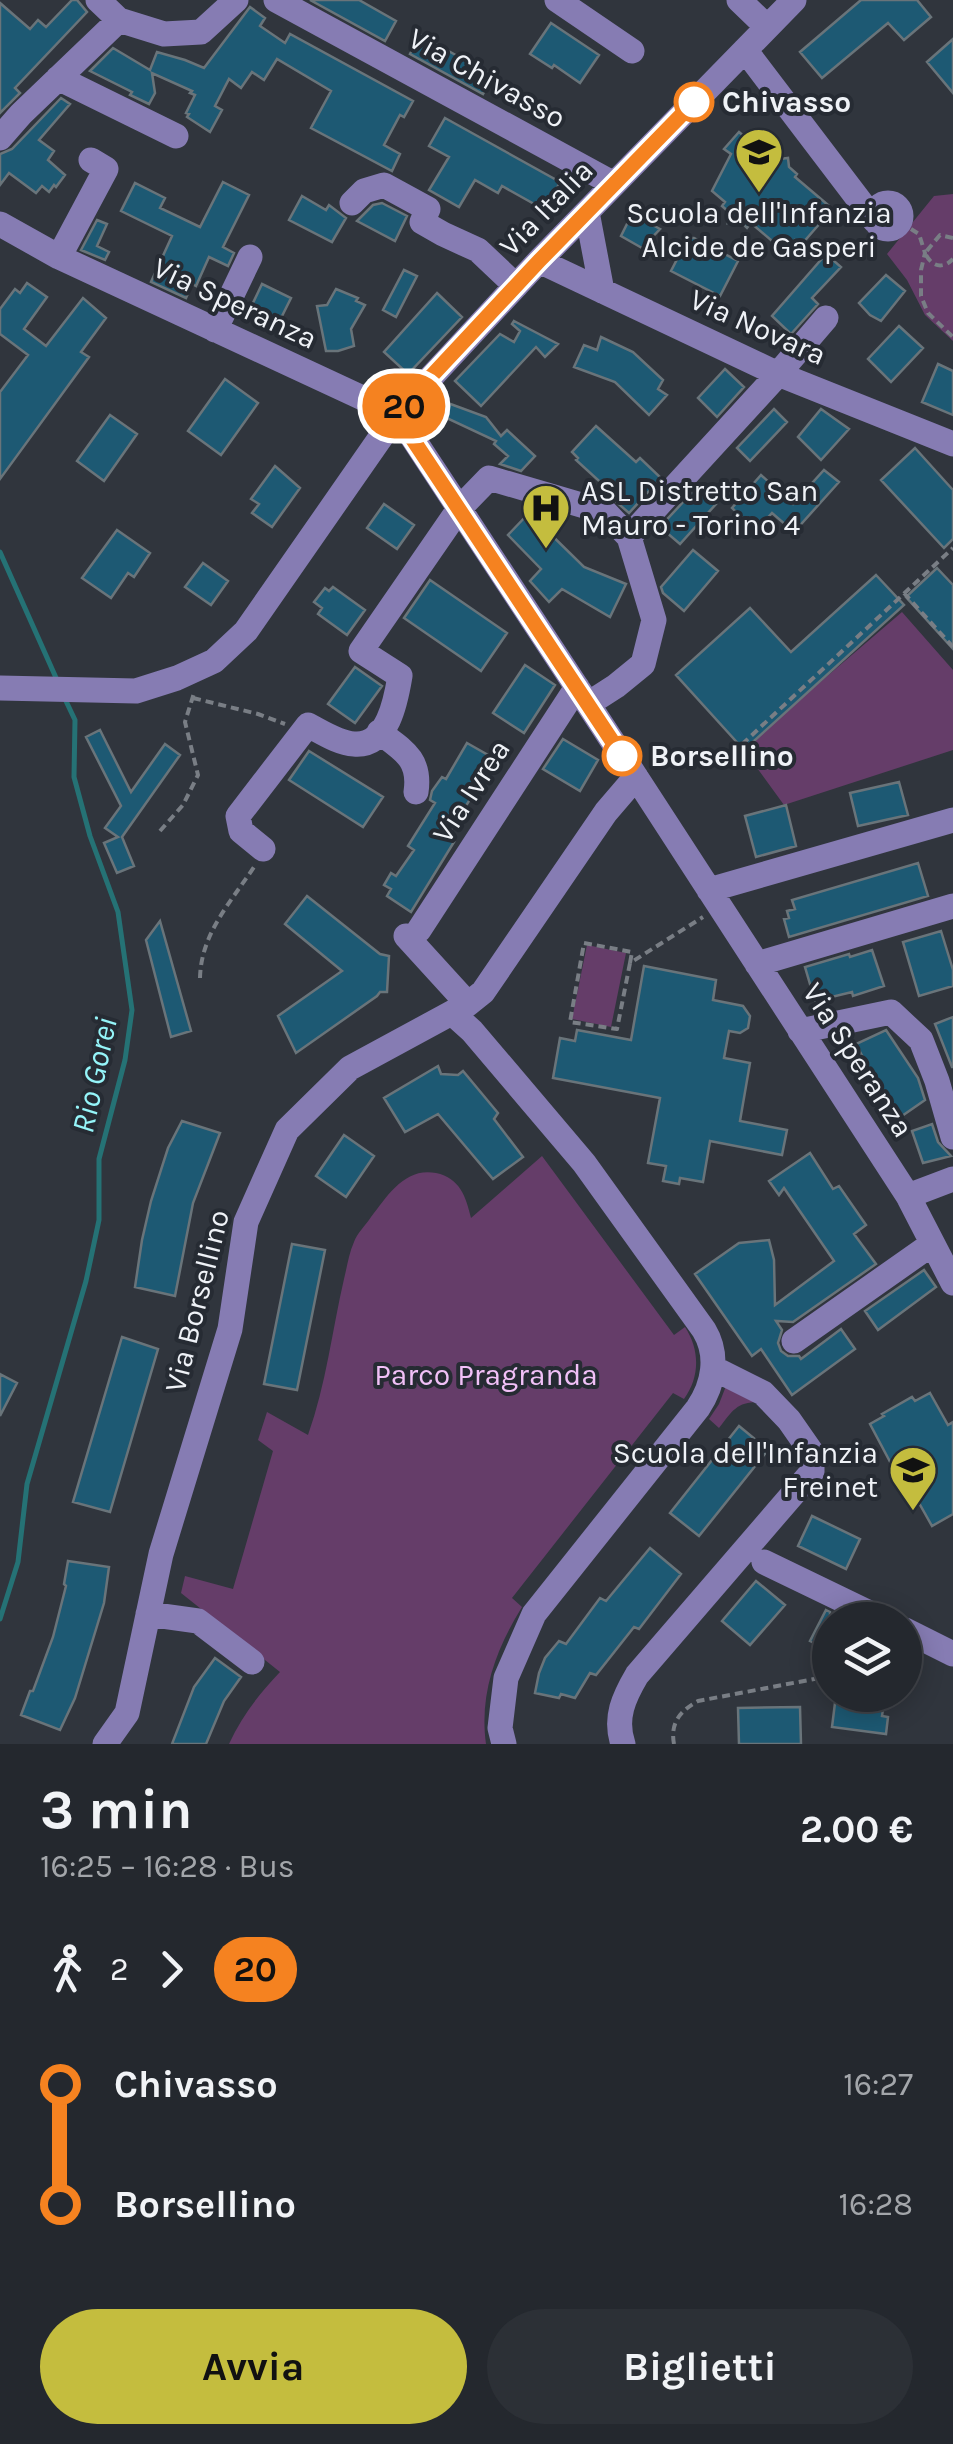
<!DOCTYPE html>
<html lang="it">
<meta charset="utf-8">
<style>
:root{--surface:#24282e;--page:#2c3036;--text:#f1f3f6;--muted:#a3a6aa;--line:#41444a;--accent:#c4bd3e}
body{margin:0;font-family:Karla,sans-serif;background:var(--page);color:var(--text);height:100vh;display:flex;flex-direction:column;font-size:38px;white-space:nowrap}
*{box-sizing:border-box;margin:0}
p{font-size:32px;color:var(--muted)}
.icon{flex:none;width:55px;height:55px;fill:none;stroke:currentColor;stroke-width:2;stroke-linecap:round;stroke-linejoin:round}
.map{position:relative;height:1744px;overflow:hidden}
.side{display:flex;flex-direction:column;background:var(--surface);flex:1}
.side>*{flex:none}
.badge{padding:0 20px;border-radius:32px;font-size:35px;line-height:65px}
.buttons{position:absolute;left:812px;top:1602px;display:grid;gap:20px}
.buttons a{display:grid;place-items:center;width:110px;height:110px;border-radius:50%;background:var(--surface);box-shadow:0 5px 25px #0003,0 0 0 2px var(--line);font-size:50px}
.map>.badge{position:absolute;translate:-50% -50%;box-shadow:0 0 0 5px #fff}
.legs{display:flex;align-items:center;gap:15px;height:110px;padding:0 40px;font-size:32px}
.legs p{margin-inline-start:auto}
.headline{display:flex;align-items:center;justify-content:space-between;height:170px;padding:0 40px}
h1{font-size:55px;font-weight:700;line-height:75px}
.button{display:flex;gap:20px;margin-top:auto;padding:20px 40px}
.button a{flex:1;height:115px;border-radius:60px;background:var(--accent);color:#111;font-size:40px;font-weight:700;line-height:115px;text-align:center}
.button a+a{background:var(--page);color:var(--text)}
ul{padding:0 40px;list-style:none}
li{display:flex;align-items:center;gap:35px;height:120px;font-size:38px}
li i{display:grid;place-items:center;width:15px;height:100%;margin:0 12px;background:currentColor}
li i::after{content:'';width:25px;height:25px;margin:-12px;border:8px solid;border-radius:50%;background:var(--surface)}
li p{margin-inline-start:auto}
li:first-child i{background:linear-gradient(#0000 50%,currentColor 0)}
li:last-child i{background:linear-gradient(currentColor 50%,#0000 0)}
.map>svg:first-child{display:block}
.green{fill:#653d69}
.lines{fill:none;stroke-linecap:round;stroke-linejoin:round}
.stream{stroke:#257275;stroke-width:5}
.building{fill:#1d5973;stroke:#69747a;stroke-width:2.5}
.path{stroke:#797e85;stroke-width:4;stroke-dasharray:8 5;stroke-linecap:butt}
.minor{stroke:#867cb3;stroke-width:25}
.line-1-casing{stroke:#fff;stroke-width:22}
.line-1{stroke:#f58220;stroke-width:15}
.stop-1-dot{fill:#fff;stroke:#f58220;stroke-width:5}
.labels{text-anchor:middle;stroke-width:8;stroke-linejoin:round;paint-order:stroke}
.street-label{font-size:30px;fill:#eff2f7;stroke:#262b33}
.stop-label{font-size:30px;font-weight:bold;fill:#eff2f7;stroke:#262b33;text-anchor:start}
.poi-label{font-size:30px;fill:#eff2f7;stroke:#262b33}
.park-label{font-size:30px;fill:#f1c0f7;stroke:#262b33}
.water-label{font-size:32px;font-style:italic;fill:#95f5f9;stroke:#262b33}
</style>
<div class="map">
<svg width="953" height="1744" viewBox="0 0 953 1744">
<rect width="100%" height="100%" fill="#30353d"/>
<path class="green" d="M953 194V341L925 315 907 280 887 254 934 196Z
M902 612 953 670V750L784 805 744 750 804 696Z
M587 945 626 953 611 1027 572 1019Z
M542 1156 674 1335 685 1327C700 1350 700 1377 684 1399L673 1393 512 1598 522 1607C496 1649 479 1694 486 1744H229C242 1716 259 1694 280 1672L181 1593 185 1576 233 1589 273 1451 258 1440 267 1412 308 1435C326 1385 332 1331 344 1279 347 1267 349 1253 354 1242 357 1233 366 1225 371 1217 388 1195 405 1167 436 1173 460 1178 466 1197 471 1218Z
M726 1386 762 1402C737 1401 733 1410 719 1428L709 1419 719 1404Z"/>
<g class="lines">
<path class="stream" d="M0 552 57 680
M0 1619 18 1562 27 1484 86 1281 99 1220V1159L125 1060 132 1010 118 912 90 836 74 777 75 720 65 699"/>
</g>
<path class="building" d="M72 0H77L87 12 15 88 20 93 0 113V3L30 29 38 20 46 27Z
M310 0H359L396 21 385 41Z
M861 0H917L931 17 904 40 888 23 822 78 800 52Z
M250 7 265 18 260 26 285 43 290 34 413 101 404 117 400 115 384 145 400 154 392 171 311 128 331 91 277 59 264 80 252 72 241 88 229 79 215 106 222 110 210 132 187 117 189 114 186 113 195 95 190 93 192 91 152 73 155 93 149 104 130 95 132 92 90 71 113 48 150 70 157 52 185 60 204 68Z
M551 23 599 55 580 83 554 65 552 68 530 54Z
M420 35 493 76 483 94 410 54Z
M953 39V93L927 62Z
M61 98 70 104 39 140 54 151 48 160 65 175 56 187 54 185 49 192 42 186 36 193 9 173 0 185V154L12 149Z
M445 118 560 182 545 210 502 186 498 193 475 180 459 207 429 190 449 157 429 146Z
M739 132 767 156 771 151 780 159 788 158 789 167 797 174 795 177 828 205 817 218 821 222 801 245 795 240 785 252 751 223 747 228 739 220 728 223 731 214 722 206 725 202 712 191 731 154 724 149Z
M223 182 249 195 223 247 234 253 228 266 209 257 196 286 192 284 186 298 151 282 172 236 121 211 135 183 165 198 160 208 200 227Z
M302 196 326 210 329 205 346 218 332 242 289 220Z
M382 203 407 216 395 241 357 221 373 205Z
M632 214 660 229 642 248 621 236Z
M97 220 107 224 97 246 109 252 105 260 81 250Z
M688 238H694L738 261 720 296 671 271Z
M826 254 841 267 812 298 818 304 791 334 772 316Z
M404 270 417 276 396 317 383 310Z
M886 275 905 291 881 321 870 315 859 303Z
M27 283 47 297 24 329 46 346 83 298 106 318 81 352 89 357 0 479V392L28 355 0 334V309L15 289 20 293Z
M262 284 291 298 279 322 261 313 263 310 252 305Z
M336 289 358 298 356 301 365 305 351 329 354 346 338 351H326L317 306 327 305Z
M437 293 462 317 408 374 384 352Z
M514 321 558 344 545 357 536 347 481 406 455 381 500 334 514 342 520 331 512 324Z
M899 326 923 348 891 382 868 359Z
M601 337 633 352 663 380 658 389 667 395 649 415 615 382 574 367 584 345 597 350Z
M938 364 953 371V415L922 402Z
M725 369 744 387 717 417 698 398Z
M225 379 258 403 221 455 188 431Z
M445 402 486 417 501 436 507 430 535 456 521 471 500 464 508 456 494 444 496 441 438 414Z
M774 409 787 422 750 461 737 448Z
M821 409 849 429 821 460 798 437Z
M110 415 137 434 104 481 77 461Z
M596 426 636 462 640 458 661 478 629 513 606 493 609 490 576 460 578 458 572 452Z
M915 448 953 490V539L944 548 881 480Z
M275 466 300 488 272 527 252 513 259 504 251 499Z
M824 470 839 482 794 532 772 513 756 531 732 508 761 475 793 504Z
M697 487 716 504 680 544 660 527Z
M384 504 414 525 397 549 367 528Z
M529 513 584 567 626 584 610 617 562 589 549 602 530 581 541 569 508 535Z
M117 530 150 553 134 577 128 573 111 598 82 578Z
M693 550 718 571 684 611 663 593 661 587Z
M203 563 228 581 211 605 185 587Z
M937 568 953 585V649L906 597Z
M876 575 904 605 744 750 676 675 750 608 791 652Z
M430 580 507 633 481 671 404 618Z
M333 587 365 610 347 635 318 614 322 608 314 602 325 588 329 591Z
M525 665 555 685 524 733 493 713Z
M355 667 382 686 355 723 328 704Z
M100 730 131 792 165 744 180 755 122 837 134 866 117 873 104 843 118 837 105 828 121 806 86 737Z
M563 739 598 760 580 791 543 769Z
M467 743 495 759 446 838 454 842 411 912 387 896 391 889 384 885 391 873 396 876 414 850 408 846 435 803 430 800 432 791 442 777 446 779Z
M309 751 383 797 363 827 289 780Z
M899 782 908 815 858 826 850 793Z
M786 805 796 846 756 857 745 816Z
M918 863 928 896 789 937 784 919 789 918 787 911 795 909 792 900Z
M307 896 380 954 389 956 387 992H380L377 996 296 1053 278 1016 342 971 285 924Z
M160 921 191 1031 171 1037 146 940Z
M941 931 953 970V986L919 996 903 942Z
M872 950 884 986 853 996 852 992 815 1001 805 967 849 954 850 957Z
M644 966 716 980 713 1000 743 1006 750 1016 748 1028 740 1033 729 1031 724 1058 750 1063 740 1121 787 1130 782 1155 710 1141 703 1182 680 1178 679 1184 663 1181 666 1166 648 1163 660 1098 553 1078 560 1038 575 1041 577 1030 631 1040Z
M953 1017V1067H952L935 1024Z
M886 1030 918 1078 925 1100 899 1118 883 1096 856 1044Z
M438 1066 441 1074 458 1075 463 1071 498 1113 494 1119 523 1157 493 1179 438 1114 405 1132 384 1098Z
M182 1121 220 1133 193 1203 175 1296 135 1287 142 1240 151 1201 168 1148Z
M932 1124 938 1142 951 1156 923 1163 912 1131Z
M344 1135 374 1156 346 1197 316 1176Z
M810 1153 833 1189 839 1186 866 1225 854 1234 876 1264 793 1322 776 1321 782 1330 778 1343 781 1351 788 1356H799L801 1359 841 1329 855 1349 792 1395 761 1349 752 1356 695 1274 739 1243 769 1240 774 1260 775 1305 834 1261 784 1188 779 1195 769 1181Z
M292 1244 325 1250 297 1390 264 1384Z
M924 1270 936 1287 878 1330 865 1311Z
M122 1337 158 1349 110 1512 73 1502Z
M0 1374 17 1383 0 1416Z
M930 1393 948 1425 953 1422V1514L932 1526 910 1487 905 1490 870 1424 884 1416 882 1414 912 1397 915 1401Z
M739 1426 768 1450 699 1536 670 1513Z
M812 1516 860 1539 846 1569 798 1546Z
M650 1548 681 1574 639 1629 634 1627 596 1675 590 1673 575 1698 561 1694 559 1698 535 1693 539 1673 545 1658 559 1641 566 1644 600 1598 606 1601Z
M68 1561 109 1567 104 1603 75 1698 60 1730 21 1715 30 1691H33L53 1637 66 1586 64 1584Z
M756 1581 785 1605 750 1645 722 1621Z
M826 1610 830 1612V1651L810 1641Z
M215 1658 241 1677 224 1701 206 1744H172L194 1687Z
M836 1695H885L882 1716 888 1717 886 1734 832 1727Z
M800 1707 801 1744H739L738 1708Z"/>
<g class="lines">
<path class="path" d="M900 222 919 234 925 253 921 270V296L928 313 953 337
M953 238 940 235 925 253C931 266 942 270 953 259
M904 593 953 647
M193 698 258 714 285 724
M723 762 953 548
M160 831 183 805 198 775 185 722 194 693
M630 963 632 952 584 943 570 1022 617 1029 630 963 703 917
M200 978C201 934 230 903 254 867
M905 1661 916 1659
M674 1744C670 1723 680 1711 698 1701L830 1676"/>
<path class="minor" d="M98 0 119 20
M276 0 614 184
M557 0 632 51
M739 0 767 27
M745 50 875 221
M58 78 176 136
M0 138 21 114 119 20 164 34 201 32 236 0
M875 216a13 13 0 1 1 26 0a13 13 0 1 1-26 0Z
M352 203 364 191 384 185 428 209 422 222 443 234 478 250 516 286
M587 212 602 291
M0 224 59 257 397 414 636 777 908 1196 953 1283
M59 257 106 169 91 160
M539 261 778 374 953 444
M215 330 250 257
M629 537 772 381 826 318
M0 688 136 691 177 678 214 661 246 631 397 414 539 261 794 0
M379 732C403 750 421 759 416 792
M263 849 241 831 238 816 308 725C322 732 338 743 354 744 388 747 396 700 400 676L361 651 459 509 489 478 605 512 629 537 654 620 643 664 616 686 588 704
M709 890 953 820
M419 930 577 687
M406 936 468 1004
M757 964 953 906
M452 1013 472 1031 584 1163 704 1330C719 1355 714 1384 698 1408L534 1614 506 1678 500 1728 504 1744
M800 1031 891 1012 921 1040 937 1081 953 1137
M908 1196 953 1179
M794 1341 932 1244
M764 1562 884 1620
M148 1614 198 1621 252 1662
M905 1630 953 1654
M105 1744 127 1713 161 1554 230 1329 246 1222 287 1130 350 1068 468 1004 483 992 606 812 636 777
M623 1744C614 1718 624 1697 637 1675L812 1472V1453L789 1420 763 1393 713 1368"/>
</g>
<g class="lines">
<g class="line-1-casing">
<path id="line-1" d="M622 756 396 414 539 261 694 102"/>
</g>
<use href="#line-1" class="line-1"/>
</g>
<defs>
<g id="school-pin" transform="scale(2.5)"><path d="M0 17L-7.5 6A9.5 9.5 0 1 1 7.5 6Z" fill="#c4bd3e" stroke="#262b33"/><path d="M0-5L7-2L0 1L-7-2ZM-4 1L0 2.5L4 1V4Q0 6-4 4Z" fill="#111"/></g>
<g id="hospital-pin" transform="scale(2.5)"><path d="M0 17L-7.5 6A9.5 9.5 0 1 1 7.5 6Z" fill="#c4bd3e" stroke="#262b33"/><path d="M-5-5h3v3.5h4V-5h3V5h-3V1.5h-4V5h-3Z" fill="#111"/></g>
</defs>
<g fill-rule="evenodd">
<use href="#school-pin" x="759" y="152"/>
<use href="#hospital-pin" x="546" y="508"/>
<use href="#school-pin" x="913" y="1470"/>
</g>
<g class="stop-1-dot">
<circle cx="694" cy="102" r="18"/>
<circle cx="622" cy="756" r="18"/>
</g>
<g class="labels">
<g class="street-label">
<text transform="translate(487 78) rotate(29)" y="10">Via Chivasso</text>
<text transform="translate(546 208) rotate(-46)" y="10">Via Italia</text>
<text transform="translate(235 303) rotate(25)" y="10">Via Speranza</text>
<text transform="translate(758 327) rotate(24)" y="10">Via Novara</text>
<text transform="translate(471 791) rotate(-57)" y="10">Via Ivrea</text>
<text transform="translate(858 1060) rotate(57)" y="10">Via Speranza</text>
<text transform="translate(197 1301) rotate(-76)" y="10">Via Borsellino</text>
</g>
<g class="stop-label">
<text x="722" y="112">Chivasso</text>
<text x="650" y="766">Borsellino</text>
</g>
<g class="poi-label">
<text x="759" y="223">Scuola dell'Infanzia<tspan x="759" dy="34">Alcide de Gasperi</tspan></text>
<text x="581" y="501" text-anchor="start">ASL Distretto San<tspan x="581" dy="34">Mauro - Torino 4</tspan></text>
<text x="878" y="1463" text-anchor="end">Scuola dell'Infanzia<tspan x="878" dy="34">Freinet</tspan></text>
</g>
<g class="park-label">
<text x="486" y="1385">Parco Pragranda</text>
</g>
<g class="water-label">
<text transform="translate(94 1075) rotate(-78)" y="11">Rio Gorei</text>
</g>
</g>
</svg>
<div class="buttons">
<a><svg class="icon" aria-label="layers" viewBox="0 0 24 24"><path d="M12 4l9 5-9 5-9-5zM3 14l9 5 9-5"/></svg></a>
</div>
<b class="badge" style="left:404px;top:406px;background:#f58220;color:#111">20</b>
</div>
<section class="side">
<div class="headline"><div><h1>3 min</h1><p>16:25 – 16:28 · Bus</p></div><b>2.00 €</b></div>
<div class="legs"><svg class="icon" aria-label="walk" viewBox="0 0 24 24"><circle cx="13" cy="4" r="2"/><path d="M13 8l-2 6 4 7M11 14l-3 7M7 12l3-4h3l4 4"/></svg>2<svg class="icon" aria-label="forward" viewBox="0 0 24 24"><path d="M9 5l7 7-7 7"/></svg><b class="badge" style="background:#f58220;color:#111">20</b></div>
<ul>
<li><i style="color:#f58220"></i><b>Chivasso</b><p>16:27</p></li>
<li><i style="color:#f58220"></i><b>Borsellino</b><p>16:28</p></li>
</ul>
<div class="button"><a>Avvia</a><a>Biglietti</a></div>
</section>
